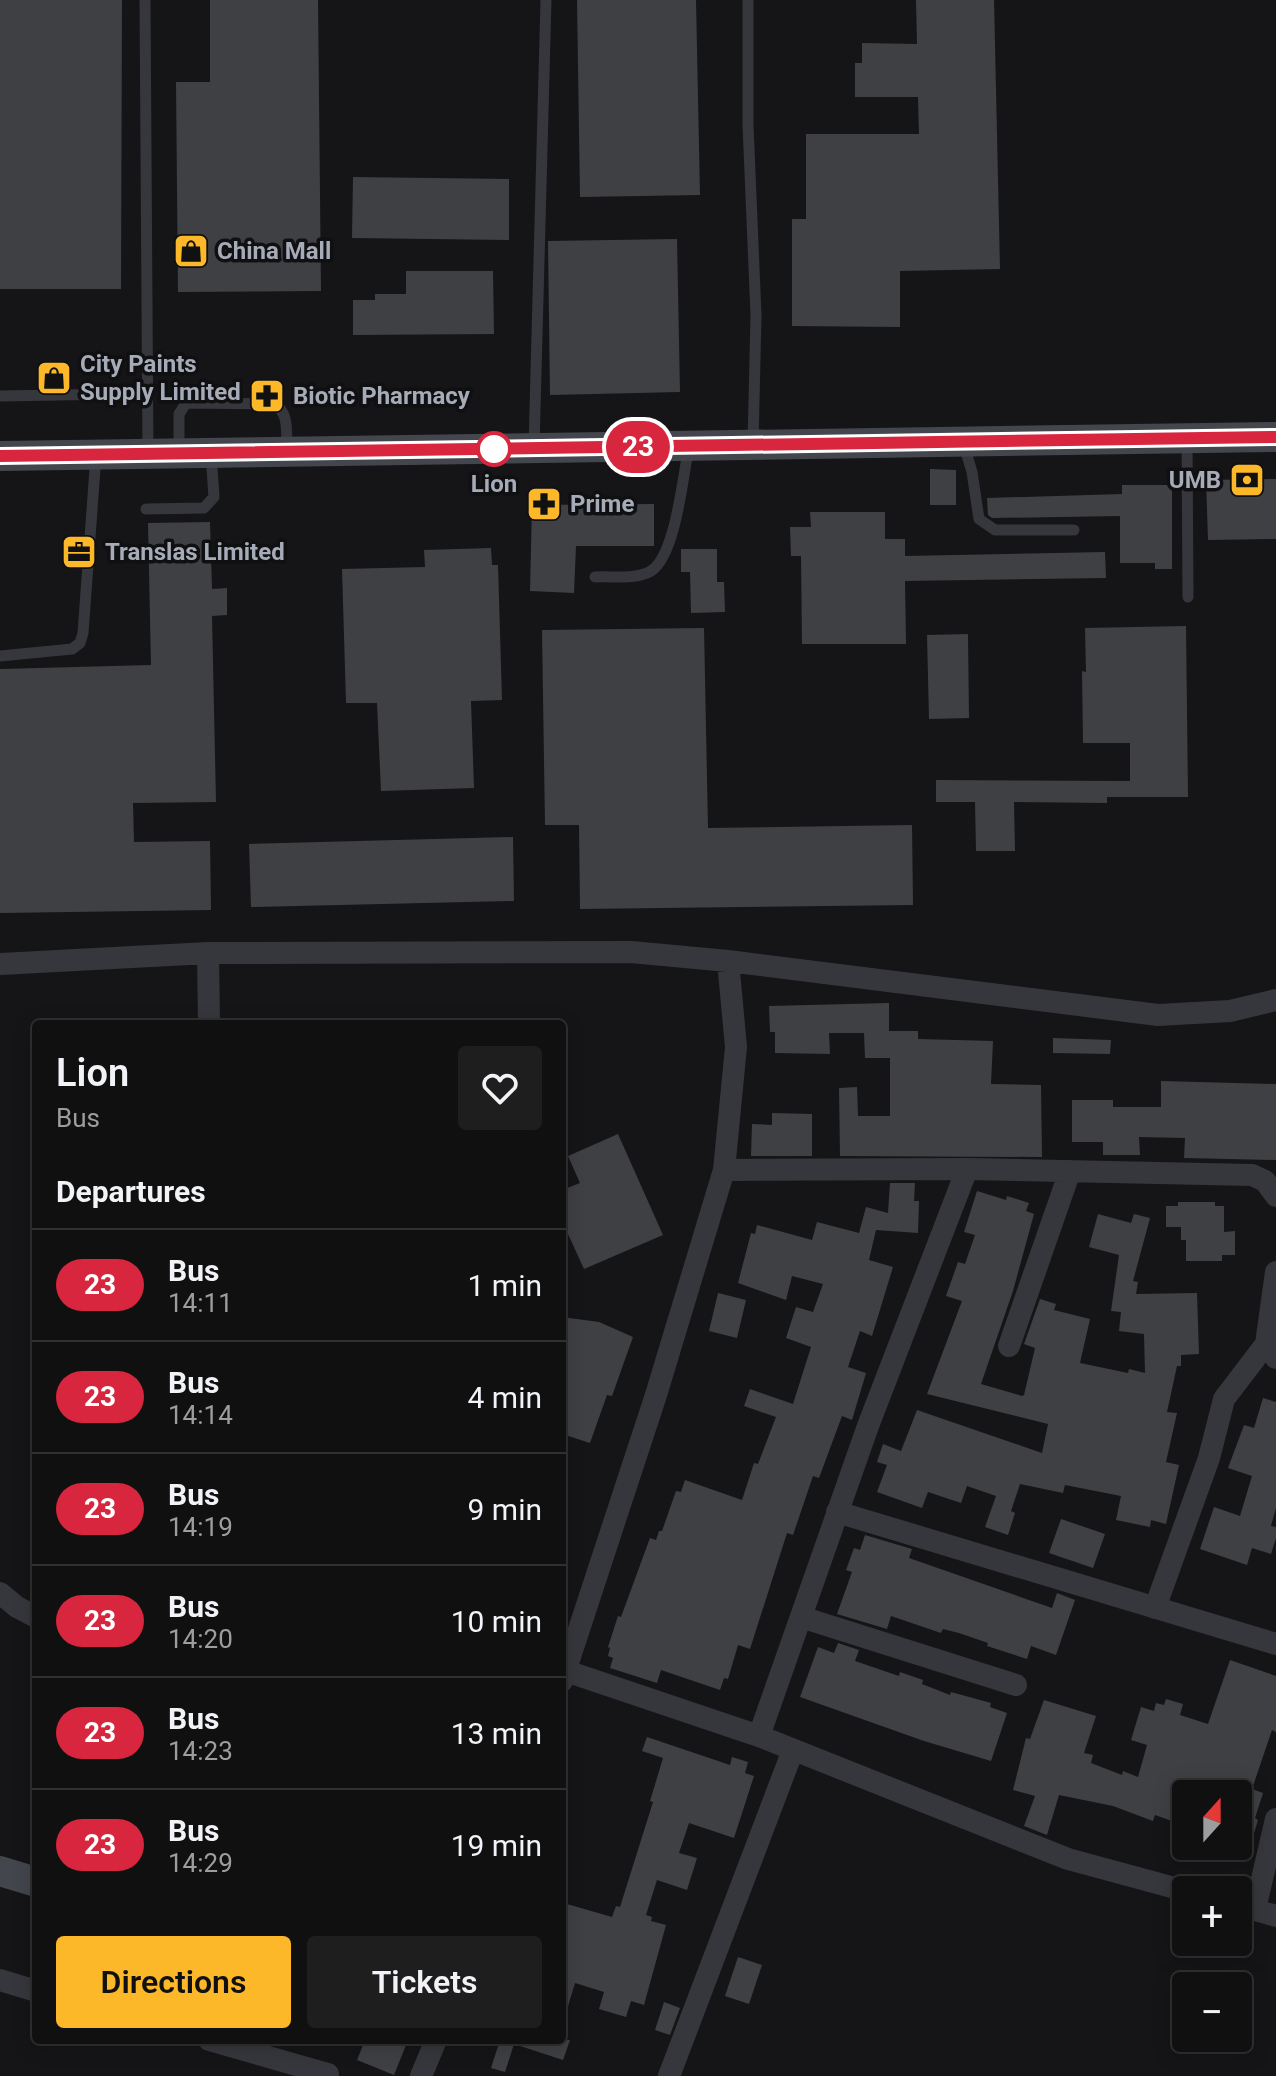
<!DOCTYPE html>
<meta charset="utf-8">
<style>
:root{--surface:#101011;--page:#1e1e1f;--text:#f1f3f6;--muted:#9c9d9f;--line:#303031;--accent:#fcb828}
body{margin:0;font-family:Roboto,sans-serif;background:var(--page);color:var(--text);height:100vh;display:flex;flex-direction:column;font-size:30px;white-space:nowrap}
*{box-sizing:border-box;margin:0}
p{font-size:26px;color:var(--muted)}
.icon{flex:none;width:44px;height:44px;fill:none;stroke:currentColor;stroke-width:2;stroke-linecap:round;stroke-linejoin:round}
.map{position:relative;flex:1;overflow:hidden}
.panel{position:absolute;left:32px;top:1020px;width:534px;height:1024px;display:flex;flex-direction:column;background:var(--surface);border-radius:8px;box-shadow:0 4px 20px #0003,0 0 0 2px var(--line)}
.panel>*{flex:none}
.badge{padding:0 16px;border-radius:26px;font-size:28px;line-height:52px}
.needle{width:52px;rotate:21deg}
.fabs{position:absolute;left:1172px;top:1780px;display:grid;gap:16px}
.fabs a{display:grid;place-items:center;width:80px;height:80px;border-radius:8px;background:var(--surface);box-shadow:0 4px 20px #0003,0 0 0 2px var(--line);font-size:40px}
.map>.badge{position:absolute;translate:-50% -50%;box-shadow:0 0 0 4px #fff}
h2{padding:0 24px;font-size:30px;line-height:72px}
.round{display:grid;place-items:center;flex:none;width:84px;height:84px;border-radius:8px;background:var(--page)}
.headline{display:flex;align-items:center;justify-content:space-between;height:136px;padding:0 24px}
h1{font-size:38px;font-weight:600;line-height:60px}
.primary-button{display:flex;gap:16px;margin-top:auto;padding:16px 24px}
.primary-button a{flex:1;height:92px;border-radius:8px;background:var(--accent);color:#111;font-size:32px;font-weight:600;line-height:92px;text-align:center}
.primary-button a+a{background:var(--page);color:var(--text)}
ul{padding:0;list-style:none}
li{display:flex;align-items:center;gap:24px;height:112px;padding:0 24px;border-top:2px solid var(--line)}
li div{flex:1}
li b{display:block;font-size:30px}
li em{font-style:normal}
li .badge{min-width:88px;font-weight:700;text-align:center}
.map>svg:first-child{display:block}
.building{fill:#3f4044}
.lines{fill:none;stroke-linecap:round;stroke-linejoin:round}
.lane{stroke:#36373c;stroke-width:11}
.street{stroke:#36373c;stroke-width:22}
.secondary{stroke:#44464d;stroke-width:30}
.line-casing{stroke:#fff;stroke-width:18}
.line{stroke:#d7263d;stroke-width:12}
.stop-dot{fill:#fff;stroke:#d7263d;stroke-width:4}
.labels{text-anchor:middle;stroke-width:7;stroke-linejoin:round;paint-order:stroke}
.poi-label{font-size:24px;font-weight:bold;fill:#a6abb8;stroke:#101012;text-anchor:start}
.stop-label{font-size:24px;font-weight:bold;fill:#a6abb8;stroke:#101012}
</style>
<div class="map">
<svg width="1276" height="2076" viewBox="0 0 1276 2076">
<rect width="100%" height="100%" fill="#151517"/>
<path class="building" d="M0 0H122L121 289H0Z
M210 0H318L321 291 178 292 176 82H210Z
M577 0H696L700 195 580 197Z
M916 0H994L1000 269 900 271V327L792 326V219H806V134H919L918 97H855V63H862V43L917 44Z
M353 177 509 179V240L352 238Z
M677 239 680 392 550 395 548 241Z
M406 271H493L494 334 353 335V300H375V294H406Z
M930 469 956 470V505H930Z
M1276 479V539L1208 540 1206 480Z
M1122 485H1172V569H1155V563H1120V516L992 518 988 515 987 498 1122 494Z
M654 504V546H576L574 593 530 591 532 505Z
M810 512H885V539H905V556L1105 552 1106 578 905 581 906 644H802L801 556H791L790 527H811Z
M210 522 212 589 227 588V615L212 616 216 802 133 803 134 842 210 841 211 910 0 913V669L151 665 148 523Z
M491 548 492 565H498L502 700 471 701 474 788 381 791 377 703H346L342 569 425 567 424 550Z
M681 549H717V582H724L725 612 691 613 690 572H681Z
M1186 626 1188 797H1107V803L1014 802 1015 851H976L975 802H936V780L1130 781V743H1083L1082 671 1086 672 1085 628Z
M704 628 708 828 912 825 913 905 580 909 579 825H545L542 630Z
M968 634 969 718 929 719 927 635Z
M513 837 514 901 251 907 249 844Z
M889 1003V1031H918V1039L993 1041 991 1084 1041 1085 1042 1157 840 1156 839 1088 857 1087 858 1116H890V1058H865L864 1033H829L830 1054 775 1053V1032H770L769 1006Z
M1053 1038 1111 1040 1110 1054 1053 1053Z
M1161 1081 1276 1084V1160L1184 1158 1185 1138 1139 1137 1140 1155H1103V1142H1072V1100H1113V1107H1161Z
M772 1113 812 1114V1156H751L752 1124 772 1125Z
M618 1134 663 1235 584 1269 562 1221V1190L580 1183 568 1156Z
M890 1183H915L914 1201H919L918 1233 876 1230 869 1260 893 1267 872 1336 860 1331 848 1367 866 1373 852 1420 842 1416 819 1478 813 1476 793 1535 787 1533 750 1649 738 1645 728 1679 724 1678 720 1690 661 1670 657 1683 610 1668 613 1658 608 1656 610 1648 608 1647 618 1616 621 1617 650 1538 656 1540 659 1531H662L676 1491 681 1492 685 1480 742 1500 754 1463 758 1464 776 1417 744 1406 750 1389 793 1404 811 1347 786 1338 796 1307 813 1312 823 1284 792 1276 786 1300 738 1283 751 1233 755 1234 757 1225 812 1240 817 1222 859 1233 866 1207 888 1213Z
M977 1191 1006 1200 1007 1196 1029 1203 1026 1211 1034 1214 1013 1291 981 1384 1022 1396 1024 1395 1035 1348 1024 1344 1040 1299 1056 1304 1054 1310 1090 1319 1080 1363 1128 1373 1129 1369 1145 1373 1144 1334 1119 1331 1121 1312 1111 1311 1119 1255 1089 1247 1098 1214 1131 1223 1134 1214 1150 1218 1133 1281 1138 1282 1136 1294 1197 1293 1199 1354 1181 1355V1366H1177L1167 1412 1177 1413 1166 1462 1179 1465 1166 1524 1151 1520 1150 1527 1116 1520 1121 1496 1065 1485 1063 1493 1020 1484 1011 1511 1015 1513 1008 1535 985 1527 996 1496 967 1486 961 1503 928 1492 922 1508 877 1492 887 1465 877 1462 883 1444 901 1451 917 1410 1042 1453 1048 1424 927 1394 962 1301 946 1296 958 1262 965 1264 975 1235 964 1232Z
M1178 1202H1215V1206H1224V1232L1235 1231V1255H1222V1261H1186V1240H1181V1227H1166V1206H1178Z
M718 1293 746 1300 737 1338 709 1331Z
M562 1317 599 1322 633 1337 612 1396 607 1395 590 1443 562 1434Z
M1263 1398 1276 1402V1508L1271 1526 1276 1527V1538L1271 1554 1252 1548 1247 1565 1200 1549 1214 1507 1240 1516 1252 1476 1228 1468 1244 1425 1254 1428Z
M1061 1519 1105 1534 1093 1568 1049 1553Z
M865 1535 912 1549 909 1558 1052 1608 1057 1593 1075 1600 1056 1655 1031 1646 1027 1659 987 1646 988 1643 959 1633 943 1629 941 1633 891 1616 887 1629 837 1614 852 1572 846 1570 854 1548 860 1550Z
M838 1643 859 1650 855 1661 899 1676 900 1672 923 1680 922 1684 950 1695 951 1692 991 1703 990 1707 1007 1713 991 1761 924 1741 800 1697 818 1647 834 1653Z
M1230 1660 1276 1676V1732L1272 1730 1252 1789 1263 1793 1255 1818 1258 1820 1251 1843 1238 1839V1807L1242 1794H1186V1826L1155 1815 1153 1821 1113 1806 1059 1795 1047 1835 1024 1826 1035 1796 1013 1790 1026 1738 1030 1739 1044 1700 1096 1716 1084 1753 1093 1755 1091 1763 1122 1775 1123 1771 1138 1777 1147 1745 1131 1740 1141 1707 1154 1711 1156 1703 1164 1705 1166 1699 1183 1704 1180 1715 1208 1724Z
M647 1737 730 1765 732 1757 748 1762 745 1773 754 1776 734 1838 689 1823 679 1853 697 1858 687 1890 657 1880 646 1915 652 1917 651 1921 666 1925 644 2005 631 2001 626 2017 599 2009 604 1992 575 1983 566 2013H562V1922L567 1904 612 1917 616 1906 620 1907 653 1802 650 1801 663 1758 642 1751Z
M738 1957 762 1965 749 2004 725 1996Z
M664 2002 680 2008 670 2035 655 2030Z
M365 2040H408L394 2075 357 2060Z
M500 2040H570L563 2060 514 2044 505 2072 491 2068Z"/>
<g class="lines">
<path class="lane" d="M145 0 148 454
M748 0V125L756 315 753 444
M0 396 119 394
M1187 439 1188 597
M963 442 972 472 979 519 995 530H1074
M534 447 546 0
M179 451V414L186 403 274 404C290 412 286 435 287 451
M146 509 204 508 214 497 211 454
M595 577C612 576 636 580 651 571 676 555 683 475 689 446
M0 656 72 649 80 643 83 633 96 455"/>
<path class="street" d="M208 953 209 1024
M0 964 208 953 631 952 728 961 1158 1015 1230 1011 1276 1000
M724 1170 967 1169 1252 1175 1265 1181 1276 1196
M1276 1272 1266 1344 1276 1358
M1009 1346 1070 1171
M837 1512 1276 1644
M0 1593 17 1607 36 1617
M1155 1608 1209 1458 1224 1399 1266 1344
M801 1617 1016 1685
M566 1671 759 1736 1068 1859 1186 1891
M562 1681 656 1395 724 1170 736 1047 728 961
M759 1736 868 1426 967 1169
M1238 1905 1276 1916
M1255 1909 1276 1819
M0 1980 36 1991
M209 2040 328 2074
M421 2076 436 2040
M669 2076 793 1750"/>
<path class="secondary" d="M0 456 1276 437
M0 1871 36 1882"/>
</g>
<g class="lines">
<g class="line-casing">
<path id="line" d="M0 456 1276 437"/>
</g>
<use href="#line" class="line"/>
</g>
<defs>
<g id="shop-square" transform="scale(1.8)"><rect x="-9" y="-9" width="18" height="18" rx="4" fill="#fcb828" stroke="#101012"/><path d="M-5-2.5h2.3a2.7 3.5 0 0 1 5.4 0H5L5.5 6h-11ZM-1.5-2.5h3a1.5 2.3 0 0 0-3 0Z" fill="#111"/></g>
<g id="pharmacy-square" transform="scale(1.8)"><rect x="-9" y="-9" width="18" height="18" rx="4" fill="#fcb828" stroke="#101012"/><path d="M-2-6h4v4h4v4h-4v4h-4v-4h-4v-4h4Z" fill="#111"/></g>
<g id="bank-square" transform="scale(1.8)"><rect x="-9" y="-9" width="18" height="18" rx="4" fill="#fcb828" stroke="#101012"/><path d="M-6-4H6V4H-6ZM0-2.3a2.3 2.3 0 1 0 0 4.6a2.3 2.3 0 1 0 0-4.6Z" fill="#111"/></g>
<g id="office-square" transform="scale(1.8)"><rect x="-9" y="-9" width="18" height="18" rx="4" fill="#fcb828" stroke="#101012"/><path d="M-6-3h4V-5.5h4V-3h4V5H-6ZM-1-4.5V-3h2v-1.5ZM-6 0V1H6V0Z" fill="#111"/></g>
</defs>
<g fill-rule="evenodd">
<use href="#shop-square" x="191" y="251"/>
<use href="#shop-square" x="54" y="378"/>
<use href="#pharmacy-square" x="267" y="396"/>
<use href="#bank-square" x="1247" y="480"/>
<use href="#pharmacy-square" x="544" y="504"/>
<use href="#office-square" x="79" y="552"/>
</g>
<circle class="stop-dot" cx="494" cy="449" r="16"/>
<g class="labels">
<g class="poi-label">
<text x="217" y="259">China Mall</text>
<text x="80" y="372">City Paints<tspan x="80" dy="28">Supply Limited</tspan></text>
<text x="293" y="404">Biotic Pharmacy</text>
<text x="1221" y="488" text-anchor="end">UMB</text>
<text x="570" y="512">Prime</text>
<text x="105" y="560">Translas Limited</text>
</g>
<g class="stop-label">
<text x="494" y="492">Lion</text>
</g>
</g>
</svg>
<div class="fabs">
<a><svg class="needle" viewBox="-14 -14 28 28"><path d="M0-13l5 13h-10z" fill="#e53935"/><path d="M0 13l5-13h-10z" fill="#9c9d9f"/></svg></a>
<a>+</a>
<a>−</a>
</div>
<b class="badge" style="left:638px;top:447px;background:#d7263d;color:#fff">23</b>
<section class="panel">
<div class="headline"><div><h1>Lion</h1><p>Bus</p></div><a class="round"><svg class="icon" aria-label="heart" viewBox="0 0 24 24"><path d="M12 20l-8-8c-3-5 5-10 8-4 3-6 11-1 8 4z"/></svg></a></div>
<h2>Departures</h2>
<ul>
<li><span class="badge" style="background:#d7263d;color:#fff">23</span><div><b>Bus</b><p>14:11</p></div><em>1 min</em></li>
<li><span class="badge" style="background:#d7263d;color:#fff">23</span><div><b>Bus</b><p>14:14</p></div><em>4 min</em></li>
<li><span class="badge" style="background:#d7263d;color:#fff">23</span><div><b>Bus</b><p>14:19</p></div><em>9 min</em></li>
<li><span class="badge" style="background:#d7263d;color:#fff">23</span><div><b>Bus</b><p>14:20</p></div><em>10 min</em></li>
<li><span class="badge" style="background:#d7263d;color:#fff">23</span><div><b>Bus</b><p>14:23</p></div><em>13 min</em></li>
<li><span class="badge" style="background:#d7263d;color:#fff">23</span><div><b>Bus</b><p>14:29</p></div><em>19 min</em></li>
</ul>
<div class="primary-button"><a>Directions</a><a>Tickets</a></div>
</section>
</div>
